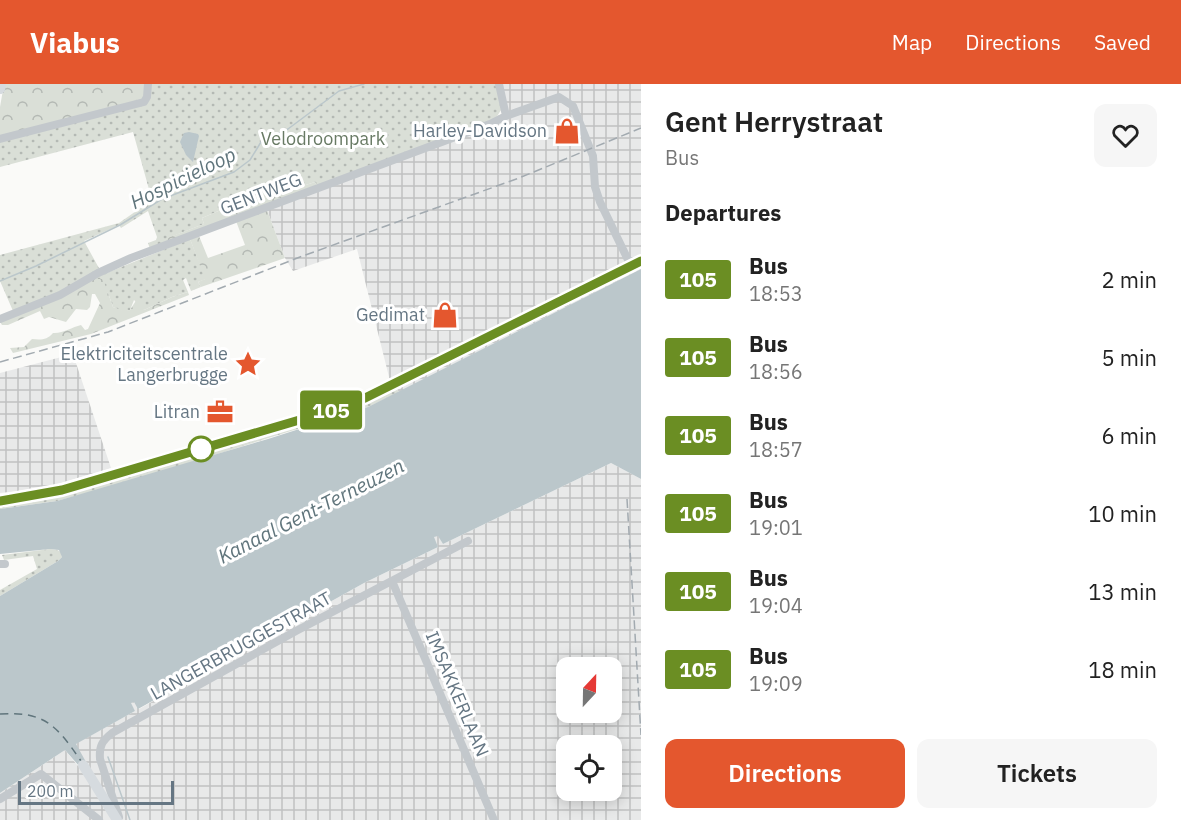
<!DOCTYPE html>
<style>
:root{--surface:#fff;--page:#f6f6f6;--text:#222;--muted:#767676;--accent:#e4572e}
body{margin:0;font-family:"IBM Plex Sans",sans-serif;background:var(--page);color:var(--text);height:100vh;display:flex;flex-direction:column;font-size:22px;white-space:nowrap}
*{box-sizing:border-box;margin:0}
p{font-size:20px;color:var(--muted)}
.icon{flex:none;width:33px;height:33px;fill:none;stroke:currentColor;stroke-width:2;stroke-linecap:round;stroke-linejoin:round}
.map{position:relative;flex:1;overflow:hidden}
.drawer{display:flex;flex-direction:column;background:var(--surface);width:540px}
.drawer>*{flex:none}
.badge{padding:0 12px;border-radius:4px;font-size:21px;line-height:39px}
.needle{width:39px;rotate:22deg}
.fabs{position:absolute;left:556px;top:573px;display:grid;gap:12px}
.fabs a{display:grid;place-items:center;width:66px;height:66px;border-radius:12px;background:var(--surface);box-shadow:0 3px 15px #0003;font-size:30px}
.scale{position:absolute;left:18px;bottom:15px;width:156px;box-sizing:border-box;padding-left:6px;border:3px solid #657683;border-top:0;font-size:16px;line-height:21px;white-space:nowrap;color:#657683;-webkit-text-stroke:4px #fff;paint-order:stroke}
.map>.badge{position:absolute;translate:-50% -50%;box-shadow:0 0 0 3px #fff}
h2{padding:0 24px;font-size:22px;line-height:54px}
.round{display:grid;place-items:center;flex:none;width:63px;height:63px;border-radius:12px;background:var(--page)}
.headline{display:flex;align-items:center;justify-content:space-between;height:102px;padding:0 24px}
h1{font-size:28px;font-weight:600;line-height:45px}
.cta{display:flex;gap:12px;margin-top:auto;padding:12px 24px}
.cta a{flex:1;height:69px;border-radius:12px;background:var(--accent);color:#fff;font-size:24px;font-weight:600;line-height:69px;text-align:center}
.cta a+a{background:var(--page);color:var(--text)}
ul{padding:0;list-style:none}
li{display:flex;align-items:center;gap:18px;height:78px;padding:0 24px}
li div{flex:1}
li b{display:block;font-size:22px}
li em{font-style:normal}
li .badge{min-width:66px;font-weight:700;text-align:center}
header{display:flex;align-items:center;gap:36px;box-sizing:border-box;height:84px;padding:0 30px;background:var(--accent);color:#fff}
header strong{font-size:28px}
nav{display:flex;gap:33px;margin-inline-start:auto;font-size:21px}
main{display:flex;flex:1;min-height:0}
.map>svg:first-child{display:block}
.industrial{fill:url(#industrial-grid);fill-rule:evenodd}
.grass{fill:url(#grass-dots)}
.forest{fill:url(#forest-crowns)}
.water{fill:#bbc7cb}
.lines{fill:none;stroke-linecap:round;stroke-linejoin:round}
.stream{stroke:#bbc7cb;stroke-width:1.5}
.ferry{stroke:#60757c;stroke-width:1.5;stroke-dasharray:8 6;stroke-linecap:butt}
.minor{stroke:#c3c8cc;stroke-width:8}
.major{stroke:#d6dbdf;stroke-width:10}
.rail{stroke:#a2aab0;stroke-width:1.5;stroke-dasharray:9 4.5;stroke-linecap:butt}
.line-casing{stroke:#fff;stroke-width:14}
.line{stroke:#6b8e23;stroke-width:9}
.stop-dot{fill:#fff;stroke:#6b8e23;stroke-width:3}
.labels{text-anchor:middle;stroke-width:6;stroke-linejoin:round;paint-order:stroke}
.poi-label{font-size:18px;fill:#657683;stroke:#fff;text-anchor:end}
.park-label{font-size:18px;fill:#687a64;stroke:#fff}
.street-label{font-size:18px;fill:#657683;stroke:#fff}
.water-label{font-size:20px;font-style:italic;fill:#60757c;stroke:#fff}
</style>
<header>
<strong>Viabus</strong>
<nav><a>Map</a><a>Directions</a><a>Saved</a></nav>
</header>
<main>
<div class="map">
<svg width="641" height="736" viewBox="0 0 641 736">
<defs>
<pattern id="industrial-grid" width="8" height="8" patternUnits="userSpaceOnUse" patternTransform="scale(1.5)"><rect width="8" height="8" fill="#e8e9e9"/><path d="M0 4h8M4 0v8" fill="none" stroke="#c0c1c2"/></pattern>
<pattern id="grass-dots" width="8" height="8" patternUnits="userSpaceOnUse" patternTransform="scale(1.5)"><rect width="8" height="8" fill="#dadfd7"/><path d="M2 2h.1M6 6h.1" fill="none" stroke="#b4b9b4" stroke-width="1.8" stroke-linecap="round"/></pattern>
<pattern id="forest-crowns" width="20" height="18" patternUnits="userSpaceOnUse" patternTransform="scale(1.5)"><rect width="20" height="18" fill="#dadfd7"/><path d="M2 6a3 3 0 1 1 6 0M12 15a3 3 0 1 1 6 0" fill="none" stroke="#b4b9b4"/></pattern>
</defs>
<rect width="100%" height="100%" fill="#fafaf8"/>
<path class="industrial" d="M501 0H641V185L399 308 390 297 357 165 293 187 285 174 267 126 507 28Z
M73 270 111 384 44 404 0 409V289Z
M611 379 641 395V736H0V709L65 666 78 682 85 677 75 660 135 627 130 619 134 618 139 625 364 499 438 463 433 453 438 451 443 460ZM567 584H612V628H567ZM567 662H612V706H567Z"/>
<path class="grass" d="M145 0H497L501 26 496 34 317 102 315 98 259 116 256 111 202 134 204 140 168 154 169 159 150 165 148 159 156 156 157 153 148 127 121 144 119 141 84 157 100 186 58 209 13 227 0 197V171L119 139 152 116 133 48 0 83V52Z
M190 155 206 195 198 198 201 203 191 207 186 194 183 196 188 208 172 213 144 226 134 216 130 226 124 228 113 223 108 209 92 195Z
M396 304 399 308 368 323 131 397 57 417 0 425V420Z
M50 465C57 466 61 465 62 473L58 477 0 512V506L37 485 33 472 4 476 2 471Z"/>
<path class="forest" d="M4 0H145L143 14 0 52V23Z
M315 98 317 102 169 159 167 154 204 140 202 134 256 111 259 116Z
M267 126 285 174 201 203 198 198 205 195 190 155 199 152 208 174 245 161 236 137Z
M92 195H103L113 223 124 227 130 226 137 215 142 219 144 226 172 213 188 208 189 211 91 250 13 269 10 264 24 263 32 255C41 256 47 256 53 249 62 250 72 243 81 241L85 246 88 245 100 219 95 210H92L90 223 87 226 76 225 66 238 49 233 44 235 40 227 8 241H2L0 238Z"/>
<path class="water" d="M189 48 198 50 199 52 193 78 186 71 180 58 184 49Z
M641 185V395L611 379 443 460 438 452 434 453 438 463 364 499 138 625 134 618 131 619 135 627 76 660 86 678 79 682 65 666 0 709V512L58 477 62 473 59 466 50 465 0 470V425L57 417 268 355 368 323Z"/>
<g class="lines">
<path class="stream" d="M0 197 36 182 120 141 162 115 234 88 250 76 261 58 288 45 339 7 364 0
M108 673 130 736"/>
<path class="ferry" d="M0 630C45 627 57 642 81 677"/>
<path class="minor" d="M506 32 559 13 573 22 593 72 595 103 600 118 631 182
M0 55 144 18 147 13 148 0
M0 235 60 211 98 189 131 174 490 40 506 32 499 0
M0 480H5
M392 497 494 736
M0 715 41 690 99 736
M119 733 100 675C99 662 102 657 112 649L296 547 468 457"/>
<path class="major" d="M0 5 1 0
M0 417 62 406 330 327 365 314 641 177
M83 681 117 736"/>
<path class="rail" d="M0 278 108 248 300 173 519 94 641 44
M627 415 641 651"/>
</g>
<g class="lines">
<g class="line-casing">
<path id="line" d="M0 417 62 406 330 327 365 314 641 177"/>
</g>
<use href="#line" class="line"/>
</g>
<defs>
<g id="shop-bare" transform="scale(2.07)"><path d="M-5-2.5h2.3a2.7 3.5 0 0 1 5.4 0H5L5.5 6h-11ZM-1.5-2.5h3a1.5 2.3 0 0 0-3 0Z" fill="#e4572e" stroke="#fff" stroke-width="2.5" paint-order="stroke"/></g>
<g id="sight-bare" transform="scale(2.07)"><path d="M0-6L1.8-2.2L6-1.7L2.9 1.2L3.7 5.4L0 3.3L-3.7 5.4L-2.9 1.2L-6-1.7L-1.8-2.2Z" fill="#e4572e" stroke="#fff" stroke-width="2.5" paint-order="stroke"/></g>
<g id="office-bare" transform="scale(2.07)"><path d="M-6-3h4V-5.5h4V-3h4V5H-6ZM-1-4.5V-3h2v-1.5ZM-6 0V1H6V0Z" fill="#e4572e" stroke="#fff" stroke-width="2.5" paint-order="stroke"/></g>
</defs>
<g fill-rule="evenodd">
<use href="#shop-bare" x="567" y="47"/>
<use href="#shop-bare" x="445" y="231"/>
<use href="#sight-bare" x="248" y="280"/>
<use href="#office-bare" x="220" y="328"/>
</g>
<circle class="stop-dot" cx="201" cy="365" r="12"/>
<g class="labels">
<g class="poi-label">
<text x="547" y="53">Harley-Davidson</text>
<text x="425" y="237">Gedimat</text>
<text x="228" y="276">Elektriciteitscentrale<tspan x="228" dy="21">Langerbrugge</tspan></text>
<text x="200" y="334">Litran</text>
</g>
<g class="park-label">
<text x="323" y="61">Velodroompark</text>
</g>
<g class="street-label">
<text transform="translate(261 110) rotate(-21)" y="6">GENTWEG</text>
<text transform="translate(241 562) rotate(-29)" y="6">LANGERBRUGGESTRAAT</text>
<text transform="translate(457 610) rotate(67)" y="6">IMSAKKERLAAN</text>
</g>
<g class="water-label">
<text transform="translate(183 94) rotate(-26)" y="7">Hospicieloop</text>
<text transform="translate(311 427) rotate(-27)" y="7">Kanaal Gent-Terneuzen</text>
</g>
</g>
</svg>
<div class="fabs">
<a><svg class="needle" viewBox="-14 -14 28 28"><path d="M0-13l5 13h-10z" fill="#e53935"/><path d="M0 13l5-13h-10z" fill="#767676"/></svg></a>
<a><svg class="icon" aria-label="locate" viewBox="0 0 24 24"><circle cx="12" cy="12" r="6"/><path d="M12 2v4M12 18v4M2 12h4M18 12h4"/></svg></a>
</div>
<div class="scale">200 m</div>
<b class="badge" style="left:331px;top:326px;background:#6b8e23;color:#fff">105</b>
</div>
<section class="drawer">
<div class="headline"><div><h1>Gent Herrystraat</h1><p>Bus</p></div><a class="round"><svg class="icon" aria-label="heart" viewBox="0 0 24 24"><path d="M12 20l-8-8c-3-5 5-10 8-4 3-6 11-1 8 4z"/></svg></a></div>
<h2>Departures</h2>
<ul>
<li><span class="badge" style="background:#6b8e23;color:#fff">105</span><div><b>Bus</b><p>18:53</p></div><em>2 min</em></li>
<li><span class="badge" style="background:#6b8e23;color:#fff">105</span><div><b>Bus</b><p>18:56</p></div><em>5 min</em></li>
<li><span class="badge" style="background:#6b8e23;color:#fff">105</span><div><b>Bus</b><p>18:57</p></div><em>6 min</em></li>
<li><span class="badge" style="background:#6b8e23;color:#fff">105</span><div><b>Bus</b><p>19:01</p></div><em>10 min</em></li>
<li><span class="badge" style="background:#6b8e23;color:#fff">105</span><div><b>Bus</b><p>19:04</p></div><em>13 min</em></li>
<li><span class="badge" style="background:#6b8e23;color:#fff">105</span><div><b>Bus</b><p>19:09</p></div><em>18 min</em></li>
</ul>
<div class="cta"><a>Directions</a><a>Tickets</a></div>
</section>
</main>
